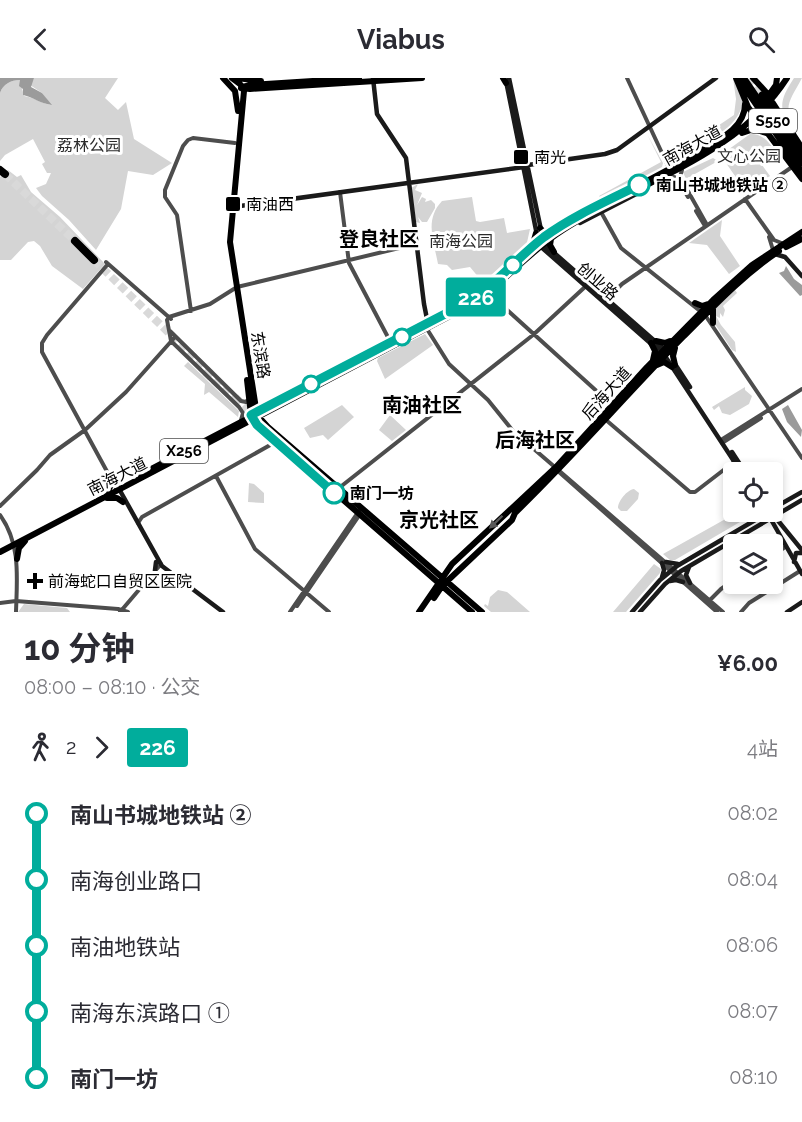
<!DOCTYPE html>
<html lang="zh">
<meta charset="utf-8">
<style>
:root{--surface:#fff;--page:#f7f7f7;--text:#2b2b33;--muted:#7c7c81}
body{margin:0;font-family:Raleway,"Noto Sans SC",sans-serif;background:var(--page);color:var(--text);height:100vh;display:flex;flex-direction:column;font-size:22px;white-space:nowrap}
*{box-sizing:border-box;margin:0}
p{font-size:20px;color:var(--muted)}
.icon{flex:none;width:33px;height:33px;fill:none;stroke:currentColor;stroke-width:2;stroke-linecap:round;stroke-linejoin:round}
.map{position:relative;height:534px;overflow:hidden}
.drawer{display:flex;flex-direction:column;background:var(--surface);flex:1}
.drawer>*{flex:none}
.badge{padding:0 12px;border-radius:4px;font-size:21px;line-height:39px}
.tools{position:absolute;left:723px;top:384px;display:grid;gap:12px}
.tools a{display:grid;place-items:center;width:60px;height:60px;border-radius:6px;background:var(--surface);box-shadow:0 3px 9px #0003;font-size:30px}
.map>.badge{position:absolute;translate:-50% -50%;box-shadow:0 0 0 3px #fff}
.legs{display:flex;align-items:center;gap:9px;height:66px;padding:0 24px;font-size:20px}
.legs p{margin-inline-start:auto}
.overview{display:flex;align-items:center;justify-content:space-between;height:102px;padding:0 24px}
h1{font-size:33px;font-weight:700;line-height:45px}
ul{padding:0 24px;list-style:none}
li{display:flex;align-items:center;gap:21px;height:66px;font-size:22px}
li i{display:grid;place-items:center;width:9px;height:100%;margin:0 8px;background:currentColor}
li i::after{content:'';width:15px;height:15px;margin:-8px;border:4px solid;border-radius:50%;background:var(--surface)}
li p{margin-inline-start:auto}
li:first-child i{background:linear-gradient(#0000 50%,currentColor 0)}
li:last-child i{background:linear-gradient(currentColor 50%,#0000 0)}
header{display:flex;justify-content:space-between;align-items:center;height:78px;padding:0 24px;background:var(--surface);font-size:27px;font-weight:700}
.map>svg:first-child{display:block}
.green{fill:#d4d4d4}
.water{fill:#9b9b9b}
.lines{fill:none;stroke-linecap:round;stroke-linejoin:round}
.trunk-tunnel{stroke:#d9d9d9;stroke-width:7;stroke-dasharray:7 3.5;stroke-linecap:butt}
.motorway-tunnel{stroke:#d9d9d9;stroke-width:8;stroke-dasharray:8 4;stroke-linecap:butt}
.tertiary{stroke:#4d4d4d;stroke-width:4}
.secondary{stroke:#1a1a1a;stroke-width:4.5}
.primary{stroke:#000;stroke-width:6}
.trunk{stroke:#000;stroke-width:7}
.motorway{stroke:#000;stroke-width:8}
.oneway{fill:#595959}
.line-1-casing{stroke:#fff;stroke-width:14}
.line-1{stroke:#01ad9c;stroke-width:9}
.poi-dot{fill:#000;stroke:#fff;stroke-width:2}
.stop-1-dot{fill:#fff;stroke:#01ad9c;stroke-width:3}
.labels{text-anchor:middle;stroke-width:6;stroke-linejoin:round;paint-order:stroke}
.shield{fill:#fff;stroke:#4c4c4c;stroke-width:1.5}
.shield-label{font-size:15px;font-weight:bold;fill:#000}
.park-label{font-size:16px;fill:#2b2b2b;stroke:#fff}
.street-label{font-size:16px;fill:#000;stroke:#fff}
.poi-label{font-size:16px;fill:#000;stroke:#fff;text-anchor:start}
.stop-label{font-size:16px;font-weight:bold;fill:#000;stroke:#fff;text-anchor:start}
.quarter-label{font-size:20px;font-weight:bold;fill:#000;stroke:#fff}
</style>
<header><svg class="icon" aria-label="back" viewBox="0 0 24 24"><path d="M15 5l-7 7 7 7"/></svg>Viabus<svg class="icon" aria-label="search" viewBox="0 0 24 24"><circle cx="10" cy="10" r="6"/><path d="M15 15l6 6"/></svg></header>
<div class="map">
<svg width="802" height="534" viewBox="0 0 802 534">
<rect width="100%" height="100%" fill="#fff"/>
<path class="green" d="M34 0H118L105 20 118 32 126 24 134 61 172 85 153 97 128 93 121 131 96 172 69 142 42 118 36 110 46 106 51 95H47L42 86 45 84 33 61 5 77 0 83V15C3 6 11 2 20 2L24 18C34 19 42 26 51 27L42 15 30 7Z
M733 0 743 23C739 48 717 57 696 68L694 64 734 37 736 21Z
M794 0H802C791 21 781 29 796 52L793 54C778 31 779 23 794 0Z
M647 56 663 85 662 89 601 121 599 118 661 84Z
M750 56C765 56 770 66 778 77L762 87 770 98 750 112 744 111 726 85 730 82 725 74Z
M713 80 718 83 686 101 683 94Z
M8 92 17 99 21 97 31 114 60 139 105 186 83 211 52 188 40 168 34 163 28 164 11 182H0V99Z
M418 106 415 112 422 115 417 127 422 119 426 121 425 124 431 122 435 126V130L427 144H422L418 139 420 145 416 144 411 110Z
M472 119 476 143 480 144 504 140 507 155 530 151 526 169 490 203 480 201 470 189 452 192 447 187 438 186C434 164 424 142 442 123Z
M722 142 720 158 740 188 729 196 707 167 689 165Z
M735 212 737 215 723 228 725 232 723 239 720 235V240L716 238 721 247 735 264 736 274 732 272 713 243 716 230Z
M425 256 433 267 385 301 377 283 378 280Z
M188 284 239 333 238 339 209 314 204 317 205 306 184 288Z
M745 309V312L752 318 749 326 730 337 722 335 719 328 714 332 712 329Z
M342 327 354 339 328 362 323 357 310 360 304 350Z
M390 337 406 352 392 363 379 352Z
M249 405 254 406 264 415V425L248 424Z
M634 411 639 415 638 421 627 433H621L618 430C618 423 627 412 634 411Z
M738 434H757L675 482H670L663 476Z
M654 486 661 491 660 495 626 534H613Z
M498 512 507 514 530 534H491L484 528 485 526 488 528 490 519Z
M24 526 67 530 70 534H18Z"/>
<path class="water" d="M0 0H34L31 9 42 15 52 27C41 26 33 19 23 17V11L19 8 20 2C11 2 3 6 0 15Z
M786 188 794 201 802 207V217L800 218 779 195 784 193Z
M788 327 802 352 801 359 787 344 782 331Z"/>
<g class="lines">
<path class="trunk-tunnel" d="M750 0 762 17"/>
<path class="motorway-tunnel" d="M5 96 75 163
M94 182 211 296
M205 294 236 323
M235 319 254 338"/>
<path class="tertiary" d="M627 0 669 90
M682 92 680 99 707 147
M670 98 677 100 688 119
M340 114 349 185 391 265
M745 121 774 162 784 166
M696 133 705 148
M601 134 621 170 705 237 802 380
M769 159 773 172
M106 184 171 241
M108 186 47 257 42 265V274L116 410
M494 211 505 230 612 327
M610 224V218L622 206 792 89
M191 233 177 137 165 119V112L183 68 188 62 193 60 235 65
M169 239 210 226 237 209 416 166
M169 239 167 242 171 263 239 329 243 335 241 342
M427 251 449 286 488 322 513 353 723 534
M170 253 241 323 246 324 249 321
M606 342 690 414H695L734 384
M721 362 802 311
M722 365 761 340
M559 394 717 534
M216 398 255 471 329 534
M339 410 533 257 586 208
M0 428 37 392 50 377 85 352 126 314 175 259
M0 437C21 466 17 500 16 534
M138 445 142 439 272 366 278 365
M772 478 785 469
M710 522 721 511 734 502
M0 525 16 523 118 531 128 534
M297 528 360 436
M120 534 161 486
M290 534 359 433
M741 534 749 525 800 493"/>
<path class="secondary" d="M373 0 377 36 406 80 424 226 428 246
M509 0 544 166 665 272
M506 3 537 157
M528 87 605 76 617 72 716 0
M233 129 524 89
M580 145 642 113
M540 168 665 278 741 394
M775 176 785 179 802 198
M675 286 690 309
M732 374 745 394
M118 409 162 488 223 534
M772 431 802 414
M771 434 802 472
M769 438 802 496
M666 484 678 486
M794 484 796 475H802
M662 485 664 492 662 499
M689 489 686 497 690 505
M155 492 156 484
M670 503 676 502 683 504
M632 534 660 502 677 488 769 434
M640 534 665 506 681 493 802 422
M787 534 802 524"/>
<path class="primary" d="M223 0 235 13 238 33
M232 0 240 6 244 13 230 164 257 337 268 349 482 534
M237 0 261 3
M503 0 506 5
M736 0 748 29 802 101
M744 0 802 85
M753 0 765 13 802 70
M740 3 802 94
M242 9 251 7 359 0
M241 10 250 11 422 0
M766 21 776 7 777 0
M742 55 754 51 766 55
M690 79C710 65 745 54 745 26
M540 150 545 155 550 154
M551 161 550 167 554 174
M532 169 536 155
M786 169 802 161
M492 207 530 171 559 150 694 78
M695 225 702 228 708 226
M713 245V231
M656 263 665 265 670 263
M651 265 655 273 653 282
M657 287 664 284 672 289
M675 287 673 278 675 270
M247 302 251 337 257 347 472 534
M138 398 418 251
M107 414 110 409 111 400
M107 420H117L123 424
M0 474 467 229C502 208 528 174 563 152 640 102 734 82 787 0
M17 481 19 470 25 463
M434 520 442 508 512 442 515 435C573 379 626 317 683 259 714 228 743 197 779 173
M419 534 452 486 556 389 647 289 713 222 752 187 802 154"/>
<path class="trunk" d="M762 17 802 79"/>
<path class="motorway" d="M0 92 5 96
M75 163 94 182"/>
</g>
<defs><path id="oneway-solid" d="M-6-.8H1V-3.2L6.5 0L1 3.2V.8H-6Z" transform="scale(1.5)"/></defs>
<use class="oneway" href="#oneway-solid" transform="translate(496 444) rotate(136)"/>
<g class="lines">
<g class="line-1-casing">
<path id="line-1" d="M334 415 257 347 251 337 470 223C497 205 518 179 544 159 573 138 607 123 639 107"/>
</g>
<use href="#line-1" class="line-1"/>
</g>
<g class="poi-dot">
<rect x="513" y="71" width="16" height="16" rx="3"/>
<rect x="225" y="118" width="16" height="16" rx="3"/>
<path d="M32 494h6v6h6v6h-6v6h-6v-6h-6v-6h6z"/>
</g>
<g class="stop-1-dot">
<circle cx="639" cy="107" r="10"/>
<circle cx="513" cy="187" r="8"/>
<circle cx="402" cy="259" r="8"/>
<circle cx="311" cy="306" r="8"/>
<circle cx="334" cy="415" r="10"/>
</g>
<g class="labels">
<g class="shield">
<rect x="749" y="31" width="48" height="24" rx="4.5"/>
<rect x="160" y="361" width="48" height="24" rx="4.5"/>
</g>
<g class="shield-label">
<text x="773" y="48">S550</text>
<text x="184" y="378">X256</text>
</g>
<g class="park-label">
<text x="89" y="73">荔林公园</text>
<text x="749" y="84">文心公园</text>
<text x="461" y="169">南海公园</text>
</g>
<g class="street-label">
<text transform="translate(692 67) rotate(-29)" y="6">南海大道</text>
<text transform="translate(598 203) rotate(41)" y="6">创业路</text>
<text transform="translate(261 277) rotate(81)" y="6">东滨路</text>
<text transform="translate(606 315) rotate(-48)" y="6">后海大道</text>
<text transform="translate(117 398) rotate(-27)" y="6">南海大道</text>
</g>
<g class="poi-label">
<text x="534" y="85">南光</text>
<text x="246" y="132">南油西</text>
<text x="48" y="509">前海蛇口自贸区医院</text>
</g>
<g class="stop-label">
<text x="656" y="113">南山书城地铁站 ②</text>
<text x="350" y="421">南门一坊</text>
</g>
<g class="quarter-label">
<text x="379" y="168">登良社区</text>
<text x="422" y="334">南油社区</text>
<text x="535" y="369">后海社区</text>
<text x="439" y="449">京光社区</text>
</g>
</g>
</svg>
<div class="tools">
<a><svg class="icon" aria-label="locate" viewBox="0 0 24 24"><circle cx="12" cy="12" r="6"/><path d="M12 2v4M12 18v4M2 12h4M18 12h4"/></svg></a>
<a><svg class="icon" aria-label="layers" viewBox="0 0 24 24"><path d="M12 4l9 5-9 5-9-5zM3 14l9 5 9-5"/></svg></a>
</div>
<b class="badge" style="left:476px;top:219px;background:#01ad9c;color:#fff">226</b>
</div>
<section class="drawer">
<div class="overview"><div><h1>10 分钟</h1><p>08:00 – 08:10 · 公交</p></div><b>¥6.00</b></div>
<div class="legs"><svg class="icon" aria-label="walk" viewBox="0 0 24 24"><circle cx="13" cy="4" r="2"/><path d="M13 8l-2 6 4 7M11 14l-3 7M7 12l3-4h3l4 4"/></svg>2<svg class="icon" aria-label="forward" viewBox="0 0 24 24"><path d="M9 5l7 7-7 7"/></svg><b class="badge" style="background:#01ad9c;color:#fff">226</b><p>4站</p></div>
<ul>
<li><i style="color:#01ad9c"></i><b>南山书城地铁站 ②</b><p>08:02</p></li>
<li><i style="color:#01ad9c"></i><span>南海创业路口</span><p>08:04</p></li>
<li><i style="color:#01ad9c"></i><span>南油地铁站</span><p>08:06</p></li>
<li><i style="color:#01ad9c"></i><span>南海东滨路口 ①</span><p>08:07</p></li>
<li><i style="color:#01ad9c"></i><b>南门一坊</b><p>08:10</p></li>
</ul>
</section>
